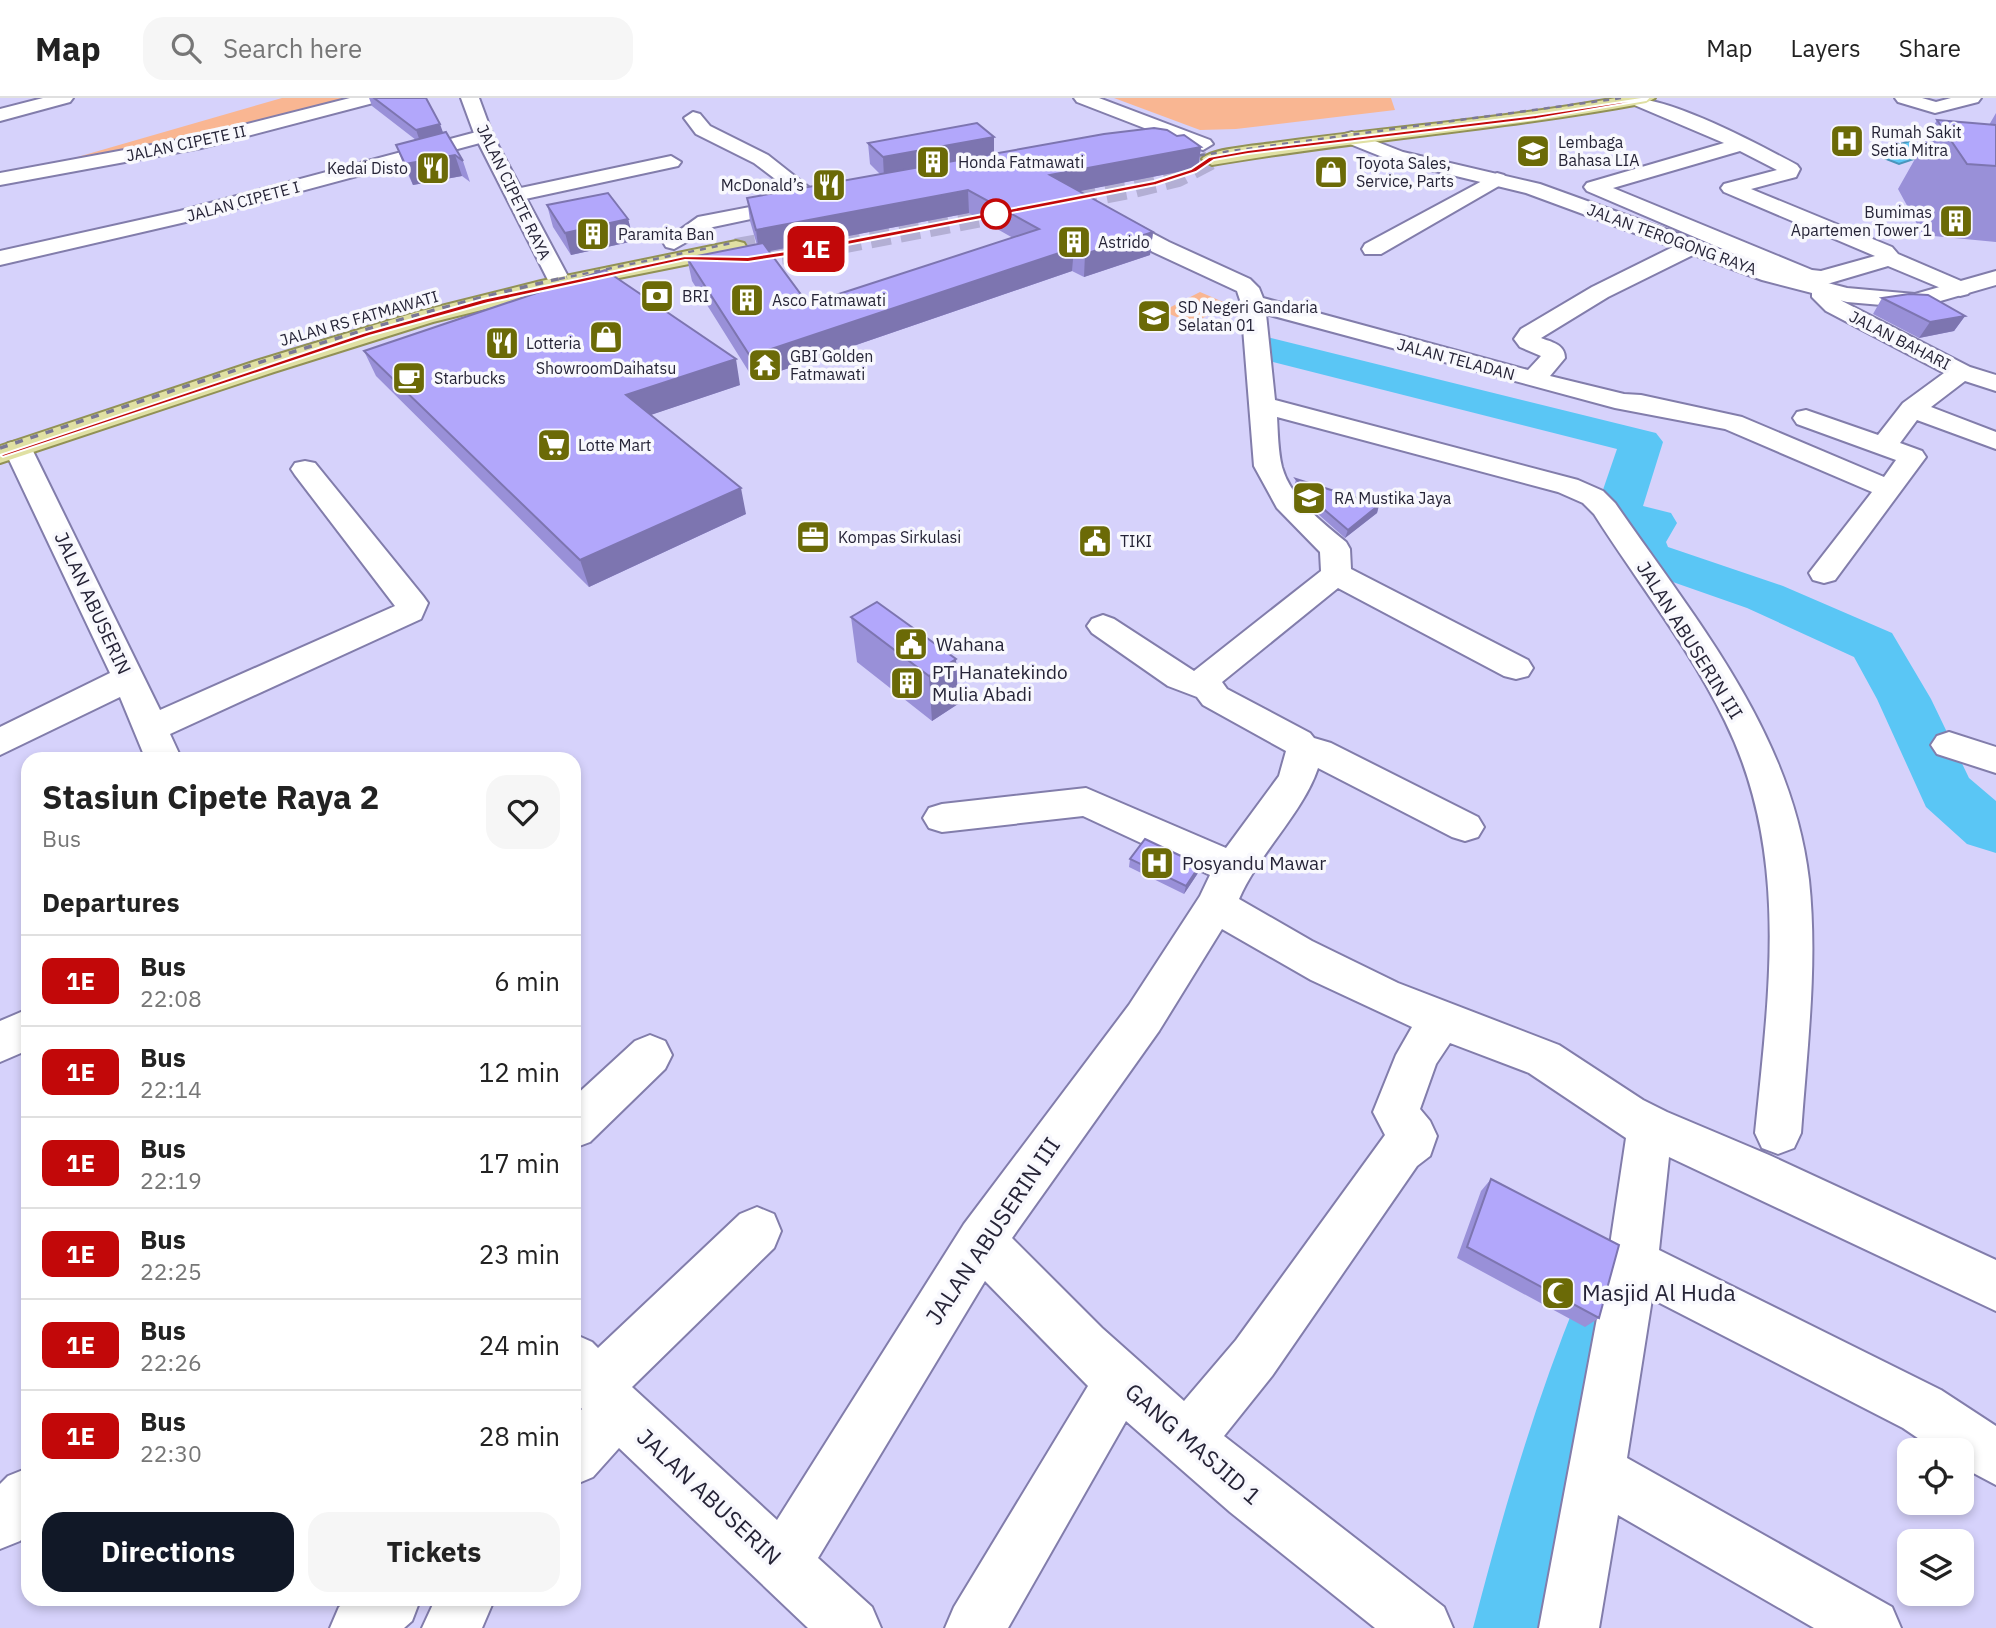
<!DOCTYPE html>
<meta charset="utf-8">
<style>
:root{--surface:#fff;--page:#f6f6f6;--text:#222;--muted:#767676;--line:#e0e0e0;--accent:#111827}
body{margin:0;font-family:"IBM Plex Sans",sans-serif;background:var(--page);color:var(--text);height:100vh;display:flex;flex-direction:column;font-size:26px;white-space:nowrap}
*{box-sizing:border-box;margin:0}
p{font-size:23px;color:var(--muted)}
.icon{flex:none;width:38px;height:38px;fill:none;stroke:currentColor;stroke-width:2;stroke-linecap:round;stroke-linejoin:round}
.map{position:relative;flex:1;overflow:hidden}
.drawer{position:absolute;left:21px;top:654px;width:560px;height:854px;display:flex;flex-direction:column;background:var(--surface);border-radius:21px;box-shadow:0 4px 10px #0003}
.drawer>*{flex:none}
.badge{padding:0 14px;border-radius:10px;font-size:24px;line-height:46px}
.buttons{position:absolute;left:1897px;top:1340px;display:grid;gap:14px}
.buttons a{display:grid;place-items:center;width:77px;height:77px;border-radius:14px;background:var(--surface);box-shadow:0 4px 10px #0003;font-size:35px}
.map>.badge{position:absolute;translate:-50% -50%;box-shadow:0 0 0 4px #fff}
h2{padding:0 21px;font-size:26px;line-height:63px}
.round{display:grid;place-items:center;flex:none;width:74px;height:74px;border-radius:21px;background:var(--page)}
.head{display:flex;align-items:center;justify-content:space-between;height:119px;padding:0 21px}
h1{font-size:33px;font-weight:700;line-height:52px}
.button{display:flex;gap:14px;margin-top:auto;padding:14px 21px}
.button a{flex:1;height:80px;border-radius:21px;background:var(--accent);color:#fff;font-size:28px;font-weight:700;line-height:80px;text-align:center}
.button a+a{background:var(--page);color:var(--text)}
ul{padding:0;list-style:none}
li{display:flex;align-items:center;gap:21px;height:91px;padding:0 21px;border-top:2px solid var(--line)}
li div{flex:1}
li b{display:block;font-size:26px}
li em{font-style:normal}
li .badge{min-width:77px;font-weight:700;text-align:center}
header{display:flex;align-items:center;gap:42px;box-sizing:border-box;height:98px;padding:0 35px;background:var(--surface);border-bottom:2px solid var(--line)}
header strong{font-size:33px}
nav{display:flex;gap:38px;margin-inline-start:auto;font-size:24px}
.search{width:490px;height:63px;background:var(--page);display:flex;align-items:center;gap:18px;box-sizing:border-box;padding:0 24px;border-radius:21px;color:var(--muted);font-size:26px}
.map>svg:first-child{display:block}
.green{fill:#f9b692}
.water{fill:#5ac6f5;stroke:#4a95bc;stroke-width:2}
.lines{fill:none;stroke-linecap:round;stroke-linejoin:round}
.river{fill:#5ac6f5;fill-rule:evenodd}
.secondary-tunnel{stroke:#b3afd4;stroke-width:20;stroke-dasharray:20 10;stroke-linecap:butt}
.primary-tunnel{stroke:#b3afd4;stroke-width:20;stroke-dasharray:20 10;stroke-linecap:butt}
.street-casing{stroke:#827dab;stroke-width:4}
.secondary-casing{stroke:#827dab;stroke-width:4}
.primary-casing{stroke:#919155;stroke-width:4}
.street{fill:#fff;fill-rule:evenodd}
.secondary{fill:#fff;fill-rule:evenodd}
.primary{fill:#e0e0a3;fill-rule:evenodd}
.rail-far1{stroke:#7b7896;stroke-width:2.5;stroke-dasharray:6 6;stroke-linecap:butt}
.rail{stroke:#7b7896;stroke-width:3.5;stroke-dasharray:8 8;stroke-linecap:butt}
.wall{fill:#9990d8;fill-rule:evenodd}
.shaded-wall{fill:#7d75b0}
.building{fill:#b2a7fb;stroke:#7d75b0;stroke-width:2}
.line{fill:#c20809;stroke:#fff;stroke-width:2}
.stop-dot{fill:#fff;stroke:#c20809;stroke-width:3.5}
.labels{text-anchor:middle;stroke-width:7;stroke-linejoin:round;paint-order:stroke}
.far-poi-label{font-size:16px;fill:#262437;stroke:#f8f8fd;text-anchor:start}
.far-street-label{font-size:16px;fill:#262437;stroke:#f8f8fd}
.street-label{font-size:19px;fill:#262437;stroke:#f8f8fd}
.poi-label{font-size:19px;fill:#262437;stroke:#f8f8fd;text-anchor:start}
.near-street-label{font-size:23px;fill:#262437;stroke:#f8f8fd}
.near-poi-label{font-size:23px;fill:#262437;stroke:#f8f8fd;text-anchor:start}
</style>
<header>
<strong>Map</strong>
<div class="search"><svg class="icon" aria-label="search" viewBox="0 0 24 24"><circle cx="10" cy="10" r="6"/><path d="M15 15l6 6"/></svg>Search here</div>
<nav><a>Map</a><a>Layers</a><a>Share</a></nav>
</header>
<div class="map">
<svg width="1996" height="1530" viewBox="0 0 1996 1530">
<rect width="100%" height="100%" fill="#d6d2fb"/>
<path class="green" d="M282 0H362L209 40 29 73Z
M1114 0H1391L1395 12 1236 31 1200 32Z
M1200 194 1228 206 1192 226 1163 213Z"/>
<path class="water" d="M1910 43 1938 53 1899 66 1871 55Z"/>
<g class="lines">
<path class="river" d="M1267 239 1656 335 1663 344 1643 408 1671 415 1677 425 1666 444 1668 449 1783 488 1892 535 1931 601 1969 680 1996 703V755L1967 746 1926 709 1877 601 1854 559 1747 510 1630 469 1618 444 1626 432 1602 425 1595 415 1617 351 1253 259 1247 251 1253 243Z
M1607 1187 1636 1199 1648 1228 1597 1392 1567 1530H1473C1502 1418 1534 1307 1578 1199Z"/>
<path class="secondary-tunnel" d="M722 162 788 156 1134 90 1178 79 1212 61"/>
<path class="primary-tunnel" d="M736 150 810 137"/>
<g class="street-casing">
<path id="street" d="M43 0H73L70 4 0 23V11Z
M350 0H380L377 4 201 50 0 87V75L200 38Z
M1630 0C1672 0 1758 46 1797 67L1800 71 1796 79 1751 91 1892 149 1898 156 1968 186 1972 191 1968 196 1960 198 1888 168 1827 186 1832 187 1836 197 1842 203 1970 269 1996 277V293L1965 283 1931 309 1996 334V351L1917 322 1900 345 1922 353 1926 359 1835 482 1824 485 1813 482 1809 475 1872 394 1725 331 1615 310 1266 216 1275 302 1578 382 1603 393 1615 405C1696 522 1792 635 1809 782 1818 866 1807 951 1801 1035L1794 1050 1778 1056 1762 1050 1755 1035C1769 895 1790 755 1725 623 1689 549 1638 485 1594 416L1583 405 1558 394 1277 319C1278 335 1278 353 1282 369 1291 401 1322 424 1346 444L1350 451 1351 471 1528 562 1533 570 1528 578 1516 581 1504 578 1338 490 1222 584 1227 591 1310 635 1314 640 1331 645 1478 719 1484 729 1478 739 1465 743 1452 739 1318 670C1303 715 1259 755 1239 801L1312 843 1398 885 1559 947 1643 1002 1667 1014 1769 1057 1996 1162V1213L1669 1059 1659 1152 1941 1292 1996 1328V1387L1962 1369V1353H1937L1903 1330 1652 1201 1627 1360 1892 1509 1901 1530H1814L1618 1417 1599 1530H1539L1607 1167 1626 1040 1529 975 1450 945 1436 966 1420 1011 1430 1023 1437 1038 1430 1058 1417 1068 1272 1278 1224 1338 1444 1509 1453 1530H1375L1230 1414 1126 1323 1008 1530H945L954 1509 1088 1288 985 1183 818 1460 872 1509 881 1530H808L619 1350 593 1379 574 1387V1320L582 1311 574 1302V1236L592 1244 598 1250 740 1116 757 1109 774 1116 781 1133 774 1150 632 1289 777 1422 964 1126 1129 907 1200 798 1210 777 1083 718 942 734 929 730 923 720 929 710 942 706 1086 690 1226 750 1279 678 1286 653 1203 607 1197 599 1168 588 1092 535 1087 528 1092 521 1103 517 1114 521 1194 573 1321 473 1320 454 1277 410 1254 368 1241 205 1237 193 1153 154 1100 123 1096 119 1100 115H1114L1169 144 1250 181 1259 190 1263 200 1528 272 1541 258 1520 249 1514 241 1521 231 1592 189 1685 143H1701L1704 148 1701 153 1608 199 1541 240C1551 244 1565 246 1565 260L1550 278 1624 296 1641 297 1742 319 1884 379 1896 362 1797 326 1793 320 1797 314 1806 312 1878 337 1903 305 1944 275 1826 213 1812 199V192L1818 187 1800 184 1587 93 1584 89 1587 85 1724 45 1632 6ZM1740 53 1777 72 1724 86 1721 90 1724 94 1875 158 1821 173 1812 172 1613 90ZM1222 831 1311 882 1412 929 1396 957 1373 1014 1385 1037 1236 1242 1184 1303 1102 1230 1012 1140 1159 933Z
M1895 0H1922L1936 4 1951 0H1981L1978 4 1935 15 1898 4Z
M693 14 700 16 710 28 768 57 825 102 822 106H808L754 65 696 36 684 20Z
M484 32 491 34 493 38 491 42 190 123 0 167V153L180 113Z
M671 58 681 64 678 68 516 103 509 101 506 97 509 93 516 91Z
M1497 75 1504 77 1507 81 1504 85 1381 156H1365L1362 151 1365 146Z
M18 343 28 345 32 351 160 612 395 508 295 377 291 371 295 365 305 363 315 365 423 498 428 505 421 521 170 636 182 662H146L120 599 0 657V629L110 575 4 351 8 345Z
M1949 634 1996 649V675L1937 656 1931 647 1937 638Z
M28 911V952L0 964V923Z
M650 937 665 943 672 957 665 971 590 1044 574 1050V999L635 943Z
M28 1370V1435L20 1443 0 1451V1386L8 1378Z
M348 1502H420L412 1523 404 1530H330L339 1509Z
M435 1502H494L482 1530H422Z"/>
</g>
<g class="secondary-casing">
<path id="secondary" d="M461 0H479L493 38 572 186 569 191H553L550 186 475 38Z
M1074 0H1099L1210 42 1213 46 1203 52 1196 50 1077 4Z
M1352 34 1403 54 1540 86 1778 172 1847 190 1915 196 1996 173V187L1916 210 1847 204 1762 182 1526 95 1390 62 1345 44 1342 40 1345 36Z
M801 99 808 101 811 105 808 109 713 129 674 151 666 149 663 144 698 119Z"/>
</g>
<g class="primary-casing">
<path id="primary" d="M1616 0H1655L1646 5C1502 32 1356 42 1212 67L1202 61C1209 51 1259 47 1273 45 1388 29 1503 21 1616 0Z
M736 143 744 145 747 150 744 155 579 188 433 224 274 274 0 365V348L256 263 417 214 541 183Z"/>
</g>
<use href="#street" class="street"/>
<use href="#secondary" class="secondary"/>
<use href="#primary" class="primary"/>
<path class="rail-far1" d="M1187 59 1622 0
M559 181 732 145"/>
<path class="rail" d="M0 350C188 288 374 222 567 179"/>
</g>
<path class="wall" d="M369 0H426L443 35 463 63 470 84 462 78 413 87 404 68 396 47 416 42 372 8Z
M1996 15V144L1923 137 1898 91 1937 22 1989 27Z
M1177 38 1201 49 1198 70 1079 93 1153 134 1150 157 1084 179 1072 173 754 282 692 183 687 160 757 147 750 123 747 100 880 76 870 66 868 45 994 56ZM969 115 1013 140 808 206 769 153Z
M547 107 628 121 634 143 571 157 553 129Z
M1882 200 1965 218 1954 233 1919 240 1873 216Z
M364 253 740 287 650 317 746 416 589 489 376 278Z
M1296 381 1379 407 1377 415 1345 440 1310 409 1294 389Z
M851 519 956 561 958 606 932 623 857 564Z
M1130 761 1200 767 1198 775 1184 796 1129 769Z
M1491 1081 1599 1220 1585 1229 1457 1160 1481 1093Z"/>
<path class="shaded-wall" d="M440 26 445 40 421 46 416 32Z
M994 39V60L884 80 883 59Z
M1201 49 1198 70 1050 99V77Z
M455 57 462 78 413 87 405 66Z
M968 92 969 115 759 155 756 132Z
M628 121 634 143 571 157 565 135Z
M1153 134 1150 157 1084 179 1085 156Z
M1074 150 1072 173 754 282 750 258Z
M1965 218 1954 233 1919 240 1930 224Z
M736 261 740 287 633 323 626 297Z
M741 390 746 416 589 489 580 462Z
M1379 407 1377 415 1345 440 1348 432Z
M956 561 958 606 932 623 929 578Z
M1200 767 1198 775 1184 796 1186 788Z"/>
<path class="building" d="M374 0H426L440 26 416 32Z
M1937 22 1996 27V68L1967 66Z
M977 25 994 39 883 59 868 45Z
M1154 30 1167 32 1177 38 1184 37 1201 49 1050 77 1153 134 1085 156 1074 150 750 258 687 160 763 145 808 206 1039 131 968 92 756 132 747 100 1104 36Z
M446 34 463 63 455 57 405 66 396 47Z
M608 95 628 121 565 135 547 107Z
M605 172 736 261 626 297 741 390 580 462 364 253Z
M1909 196 1928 197 1965 218 1930 224 1882 200Z
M1296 381 1379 407 1348 432 1312 401Z
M877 504 956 561 929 578 851 519Z
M1145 741 1200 767 1186 788 1130 761Z
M1491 1081 1619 1147 1599 1220 1467 1149Z"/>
<path class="line" d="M1646 2 1536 21 1248 56 1214 62 1196 74 1156 87 806 155 748 164 685 162 488 205 369 238 3 359 0 357 363 235 483 201 685 158 748 159 806 150 1154 83 1191 71 1209 59 1248 52 1536 17 1648 0Z"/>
<defs>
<g id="hospital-square" transform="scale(1.75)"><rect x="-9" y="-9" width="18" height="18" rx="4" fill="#6b6a07" stroke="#f8f8fd"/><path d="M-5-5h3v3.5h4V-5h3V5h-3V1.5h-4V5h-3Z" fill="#fff"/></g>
<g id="school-square" transform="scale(1.75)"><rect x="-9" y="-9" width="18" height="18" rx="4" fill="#6b6a07" stroke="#f8f8fd"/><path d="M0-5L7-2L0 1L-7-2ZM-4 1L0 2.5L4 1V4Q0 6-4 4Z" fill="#fff"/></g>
<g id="building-square" transform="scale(1.75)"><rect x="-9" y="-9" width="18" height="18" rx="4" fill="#6b6a07" stroke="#f8f8fd"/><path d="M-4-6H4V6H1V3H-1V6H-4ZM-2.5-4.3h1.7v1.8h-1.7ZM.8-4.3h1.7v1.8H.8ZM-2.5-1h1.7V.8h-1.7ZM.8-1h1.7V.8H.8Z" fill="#fff"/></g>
<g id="restaurant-square" transform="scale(1.75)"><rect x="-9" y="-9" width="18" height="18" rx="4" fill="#6b6a07" stroke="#f8f8fd"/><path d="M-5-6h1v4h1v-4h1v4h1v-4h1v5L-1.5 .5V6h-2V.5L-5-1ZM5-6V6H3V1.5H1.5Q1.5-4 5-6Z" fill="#fff"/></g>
<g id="shop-square" transform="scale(1.75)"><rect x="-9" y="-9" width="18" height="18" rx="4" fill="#6b6a07" stroke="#f8f8fd"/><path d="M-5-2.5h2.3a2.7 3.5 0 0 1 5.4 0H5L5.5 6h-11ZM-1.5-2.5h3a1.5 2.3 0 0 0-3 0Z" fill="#fff"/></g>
<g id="bank-square" transform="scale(1.75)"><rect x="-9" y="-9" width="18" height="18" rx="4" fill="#6b6a07" stroke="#f8f8fd"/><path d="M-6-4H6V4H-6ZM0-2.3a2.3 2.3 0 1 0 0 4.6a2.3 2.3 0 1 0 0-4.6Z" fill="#fff"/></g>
<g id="temple-square" transform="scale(1.75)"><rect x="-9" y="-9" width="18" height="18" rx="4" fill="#6b6a07" stroke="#f8f8fd"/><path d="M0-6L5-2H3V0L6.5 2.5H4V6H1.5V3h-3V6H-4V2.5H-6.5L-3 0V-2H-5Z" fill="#fff"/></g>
<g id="cafe-square" transform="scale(1.75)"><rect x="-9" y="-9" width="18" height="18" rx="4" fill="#6b6a07" stroke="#f8f8fd"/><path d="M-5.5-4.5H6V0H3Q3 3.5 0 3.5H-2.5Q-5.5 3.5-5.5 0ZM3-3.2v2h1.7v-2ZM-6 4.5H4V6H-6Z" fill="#fff"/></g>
<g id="supermarket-square" transform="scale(1.75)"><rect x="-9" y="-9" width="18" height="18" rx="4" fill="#6b6a07" stroke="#f8f8fd"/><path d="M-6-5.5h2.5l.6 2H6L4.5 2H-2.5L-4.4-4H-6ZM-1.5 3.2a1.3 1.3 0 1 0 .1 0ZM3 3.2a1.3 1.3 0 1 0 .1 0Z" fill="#fff"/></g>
<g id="office-square" transform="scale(1.75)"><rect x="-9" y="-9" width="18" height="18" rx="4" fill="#6b6a07" stroke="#f8f8fd"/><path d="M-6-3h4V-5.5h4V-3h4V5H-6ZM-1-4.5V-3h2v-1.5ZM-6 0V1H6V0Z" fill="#fff"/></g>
<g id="civic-square" transform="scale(1.75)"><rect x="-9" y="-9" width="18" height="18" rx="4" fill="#6b6a07" stroke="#f8f8fd"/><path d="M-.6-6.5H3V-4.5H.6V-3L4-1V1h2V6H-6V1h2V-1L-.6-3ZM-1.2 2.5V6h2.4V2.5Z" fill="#fff"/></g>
<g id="mosque-square" transform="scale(1.75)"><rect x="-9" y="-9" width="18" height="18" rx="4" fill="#6b6a07" stroke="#f8f8fd"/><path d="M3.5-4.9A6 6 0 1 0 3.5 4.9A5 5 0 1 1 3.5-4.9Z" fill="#fff"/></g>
</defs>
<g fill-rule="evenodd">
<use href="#hospital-square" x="1847" y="43"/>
<use href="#school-square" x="1533" y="53"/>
<use href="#building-square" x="933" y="64"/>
<use href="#restaurant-square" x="433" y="70"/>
<use href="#shop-square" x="1331" y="74"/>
<use href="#restaurant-square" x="829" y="87"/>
<use href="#building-square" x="1956" y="123"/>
<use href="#building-square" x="593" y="136"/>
<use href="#building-square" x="1074" y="144"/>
<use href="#bank-square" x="657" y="198"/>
<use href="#building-square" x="747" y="202"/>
<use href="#school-square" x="1154" y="218"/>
<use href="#shop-square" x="606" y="239"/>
<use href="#restaurant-square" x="502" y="245"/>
<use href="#temple-square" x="765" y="267"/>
<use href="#cafe-square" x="409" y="280"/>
<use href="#supermarket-square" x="554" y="347"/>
<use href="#school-square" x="1309" y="400"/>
<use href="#office-square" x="813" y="439"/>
<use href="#civic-square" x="1095" y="443"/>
<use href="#civic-square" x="911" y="546"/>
<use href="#building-square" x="907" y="585"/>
<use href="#hospital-square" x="1157" y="765"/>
<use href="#mosque-square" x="1558" y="1195"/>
</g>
<circle class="stop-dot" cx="996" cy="116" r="14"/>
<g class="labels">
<g class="far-poi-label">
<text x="1871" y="40">Rumah Sakit<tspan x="1871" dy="18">Setia Mitra</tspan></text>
<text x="1558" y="50">Lembaga<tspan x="1558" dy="18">Bahasa LIA</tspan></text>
<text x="958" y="70">Honda Fatmawati</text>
<text x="1356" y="71">Toyota Sales,<tspan x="1356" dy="18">Service, Parts</tspan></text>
<text x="408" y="76" text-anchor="end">Kedai Disto</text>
<text x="804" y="93" text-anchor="end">McDonald’s</text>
<text x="1932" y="120" text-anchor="end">Bumimas<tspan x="1932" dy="18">Apartemen Tower 1</tspan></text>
<text x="618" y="142">Paramita Ban</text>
<text x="1098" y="150">Astrido</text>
<text x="682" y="204">BRI</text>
<text x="772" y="208">Asco Fatmawati</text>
<text x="1178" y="215">SD Negeri Gandaria<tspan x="1178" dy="18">Selatan 01</tspan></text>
<text x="526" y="251">Lotteria</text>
<text x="790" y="264">GBI Golden<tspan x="790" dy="18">Fatmawati</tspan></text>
<text x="606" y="276" text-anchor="middle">ShowroomDaihatsu</text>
<text x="434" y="286">Starbucks</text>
<text x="578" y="353">Lotte Mart</text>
<text x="1334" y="406">RA Mustika Jaya</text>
<text x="838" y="445">Kompas Sirkulasi</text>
<text x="1120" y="449">TIKI</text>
</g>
<g class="far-street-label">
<text transform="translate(186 45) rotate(-12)" y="6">JALAN CIPETE II</text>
<text transform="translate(514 94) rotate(64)" y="6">JALAN CIPETE RAYA</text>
<text transform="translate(243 103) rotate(-15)" y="6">JALAN CIPETE I</text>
<text transform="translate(1672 141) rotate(20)" y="6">JALAN TEROGONG RAYA</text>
<text transform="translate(359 220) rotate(-16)" y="6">JALAN RS FATMAWATI</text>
<text transform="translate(1900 242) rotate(27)" y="6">JALAN BAHARI</text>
<text transform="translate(1456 261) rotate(15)" y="6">JALAN TELADAN</text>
</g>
<g class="street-label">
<text transform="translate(93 505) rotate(65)" y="7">JALAN ABUSERIN</text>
<text transform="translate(1690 542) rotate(58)" y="7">JALAN ABUSERIN III</text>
</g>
<g class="poi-label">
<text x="936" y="553">Wahana</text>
<text x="932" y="581">PT Hanatekindo<tspan x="932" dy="22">Mulia Abadi</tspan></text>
<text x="1182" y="772">Posyandu Mawar</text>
</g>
<g class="near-street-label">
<text transform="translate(993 1133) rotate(-56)" y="8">JALAN ABUSERIN III</text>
<text transform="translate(1193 1346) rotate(41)" y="8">GANG MASJID 1</text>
<text transform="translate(709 1399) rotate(43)" y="8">JALAN ABUSERIN</text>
</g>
<g class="near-poi-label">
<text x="1582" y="1203">Masjid Al Huda</text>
</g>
</g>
</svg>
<div class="buttons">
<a><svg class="icon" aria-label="locate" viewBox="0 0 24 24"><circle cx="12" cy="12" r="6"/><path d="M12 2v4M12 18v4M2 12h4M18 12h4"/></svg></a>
<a><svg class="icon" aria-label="layers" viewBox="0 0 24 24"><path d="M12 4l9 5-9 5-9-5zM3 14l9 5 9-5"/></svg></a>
</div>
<b class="badge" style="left:816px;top:151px;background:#c20809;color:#fff">1E</b>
<section class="drawer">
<div class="head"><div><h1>Stasiun Cipete Raya 2</h1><p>Bus</p></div><a class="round"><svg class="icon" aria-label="heart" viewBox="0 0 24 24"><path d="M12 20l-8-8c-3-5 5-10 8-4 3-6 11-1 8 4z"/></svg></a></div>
<h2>Departures</h2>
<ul>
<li><span class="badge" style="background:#c20809;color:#fff">1E</span><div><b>Bus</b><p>22:08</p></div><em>6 min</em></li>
<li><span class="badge" style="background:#c20809;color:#fff">1E</span><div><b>Bus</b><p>22:14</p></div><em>12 min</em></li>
<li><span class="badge" style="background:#c20809;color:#fff">1E</span><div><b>Bus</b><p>22:19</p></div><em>17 min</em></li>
<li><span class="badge" style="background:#c20809;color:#fff">1E</span><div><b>Bus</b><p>22:25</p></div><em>23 min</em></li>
<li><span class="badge" style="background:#c20809;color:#fff">1E</span><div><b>Bus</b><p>22:26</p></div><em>24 min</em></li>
<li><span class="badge" style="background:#c20809;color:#fff">1E</span><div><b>Bus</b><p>22:30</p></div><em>28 min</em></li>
</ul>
<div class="button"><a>Directions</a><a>Tickets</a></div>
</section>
</div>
